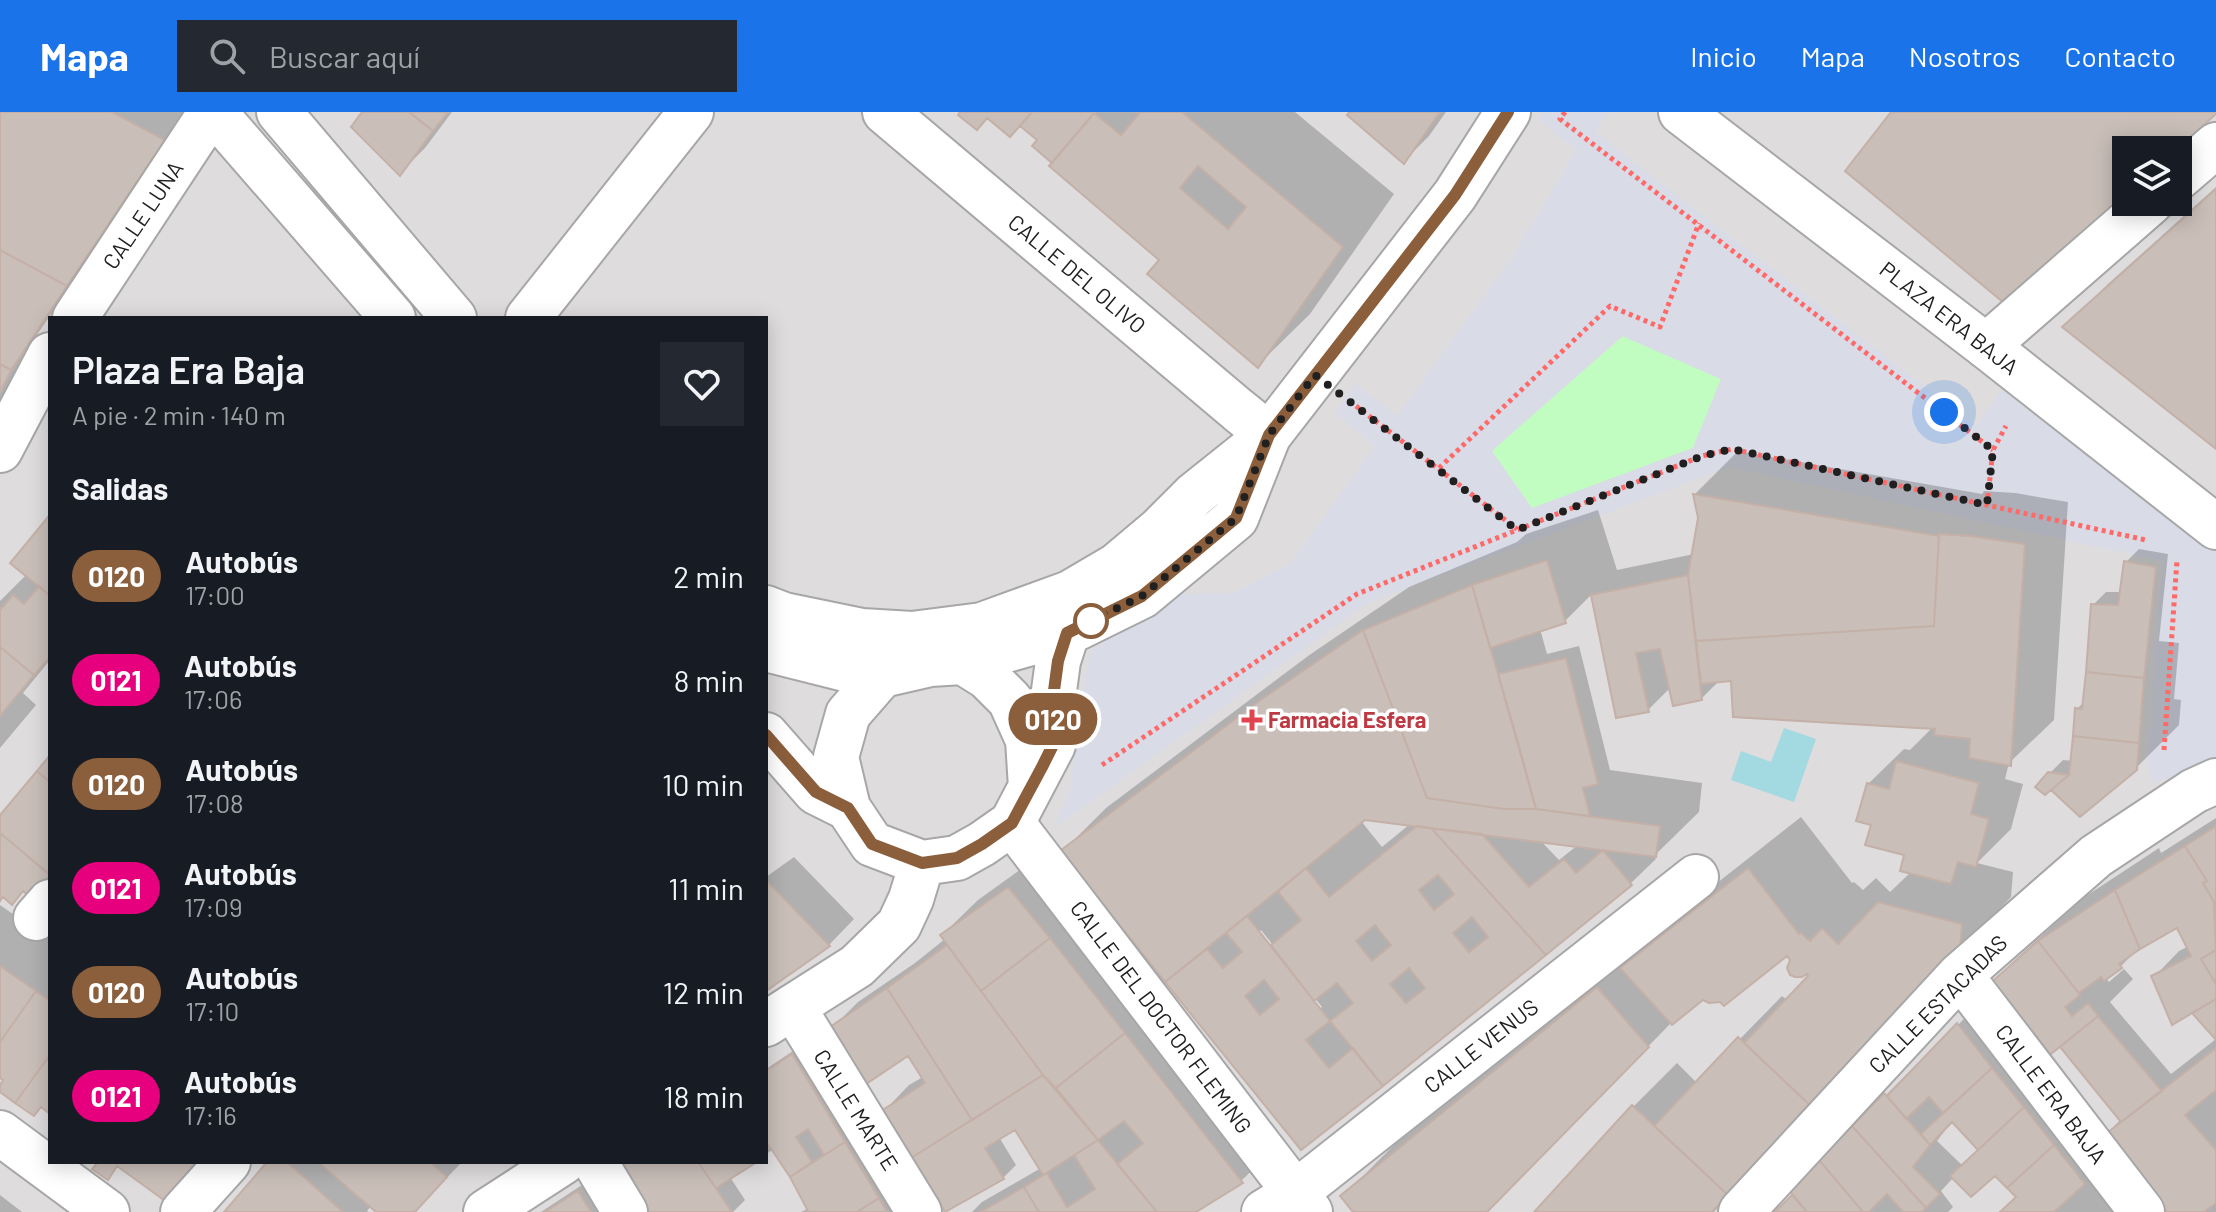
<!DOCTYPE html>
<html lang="es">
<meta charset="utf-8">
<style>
:root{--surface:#171b24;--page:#242831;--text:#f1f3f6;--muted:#9ea1a6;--accent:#1a73e8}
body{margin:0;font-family:Barlow,sans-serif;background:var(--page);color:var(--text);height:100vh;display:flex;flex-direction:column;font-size:30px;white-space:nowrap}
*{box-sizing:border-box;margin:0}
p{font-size:26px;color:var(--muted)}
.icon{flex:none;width:44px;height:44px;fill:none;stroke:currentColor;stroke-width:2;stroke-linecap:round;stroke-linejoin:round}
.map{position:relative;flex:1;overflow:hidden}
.side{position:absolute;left:48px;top:204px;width:720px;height:848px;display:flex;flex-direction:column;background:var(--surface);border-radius:0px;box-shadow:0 4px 20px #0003}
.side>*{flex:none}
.badge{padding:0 16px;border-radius:26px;font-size:28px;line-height:52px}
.fabs{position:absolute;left:2112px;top:24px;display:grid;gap:16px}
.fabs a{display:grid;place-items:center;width:80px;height:80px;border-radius:0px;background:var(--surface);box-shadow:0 4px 20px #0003;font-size:40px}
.you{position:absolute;width:40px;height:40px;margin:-20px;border:6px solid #fff;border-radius:50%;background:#1a73e8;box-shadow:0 0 0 12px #1a73e833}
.map>.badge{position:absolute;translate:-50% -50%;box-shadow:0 0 0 4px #fff}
h2{padding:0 24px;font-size:30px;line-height:72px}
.round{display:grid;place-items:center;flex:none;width:84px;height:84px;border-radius:0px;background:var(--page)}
.headline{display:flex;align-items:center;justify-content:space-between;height:136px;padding:0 24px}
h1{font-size:38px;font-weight:600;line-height:60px}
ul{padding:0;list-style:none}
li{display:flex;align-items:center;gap:24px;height:104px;padding:0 24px}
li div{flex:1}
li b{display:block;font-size:30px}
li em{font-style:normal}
li .badge{min-width:88px;font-weight:700;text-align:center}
header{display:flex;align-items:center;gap:48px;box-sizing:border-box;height:112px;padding:0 40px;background:var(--accent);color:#fff}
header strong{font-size:38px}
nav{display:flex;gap:44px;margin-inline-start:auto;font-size:28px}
.search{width:560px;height:72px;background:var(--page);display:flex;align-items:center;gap:20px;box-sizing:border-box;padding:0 28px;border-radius:0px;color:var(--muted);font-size:30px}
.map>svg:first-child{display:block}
.residential{fill:#dedcdd;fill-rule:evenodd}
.park{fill:#c1fdc0}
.plaza{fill:#d9dbe7;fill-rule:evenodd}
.water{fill:#a3d9e1}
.shadow{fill:#0003;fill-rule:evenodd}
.building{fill:#c9beb8;stroke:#c4b0a7;stroke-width:2;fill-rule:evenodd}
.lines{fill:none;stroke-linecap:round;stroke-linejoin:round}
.minor-casing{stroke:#a7a7a7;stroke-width:48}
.tertiary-casing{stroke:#a7a7a7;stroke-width:48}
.path{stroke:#ff6968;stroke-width:5;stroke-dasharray:4 4;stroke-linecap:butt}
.minor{stroke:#fff;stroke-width:44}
.tertiary{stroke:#fff;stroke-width:44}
.line-casing{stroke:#fff;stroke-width:18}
.line{stroke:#8b5e3c;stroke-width:12}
.walk{stroke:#202020;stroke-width:8;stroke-dasharray:0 14.4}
.stop-dot{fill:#fff;stroke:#8b5e3c;stroke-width:4}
.health-dot{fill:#e0444e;stroke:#fff;stroke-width:3}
.labels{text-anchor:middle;stroke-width:7;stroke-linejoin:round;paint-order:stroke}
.street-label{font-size:22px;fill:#202020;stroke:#fff}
.health-label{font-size:22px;font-weight:bold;fill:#be3a42;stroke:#fff;text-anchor:start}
</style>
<header>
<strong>Mapa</strong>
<div class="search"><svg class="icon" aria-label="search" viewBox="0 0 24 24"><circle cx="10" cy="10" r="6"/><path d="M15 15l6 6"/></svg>Buscar aquí</div>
<nav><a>Inicio</a><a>Mapa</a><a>Nosotros</a><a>Contacto</a></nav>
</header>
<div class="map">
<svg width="2216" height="1100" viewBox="0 0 2216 1100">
<rect width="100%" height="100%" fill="#f1ece5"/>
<path class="residential" d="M0 0H2216V1100H0ZM2126 38H2178V90H2126ZM50 206H766V1050H50Z"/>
<path class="park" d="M1623 224 1721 267 1693 336 1532 397 1491 339Z"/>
<path class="plaza" d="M1543 0H1608L1595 20 1976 314 2004 275 2216 440V649L2152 672 2148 649 2162 449 1729 355 1368 491 1054 716 1071 674 1076 616 1091 538 1180 482 1233 481 1291 451 1375 334 1335 301 1355 271 1397 304 1513 144 1576 38 1538 7ZM1622 224 1721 267 1693 336 1532 396 1492 339Z"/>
<path class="water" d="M1784 616 1816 627 1794 690 1731 668 1741 639 1771 650Z"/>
<path class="shadow" d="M0 0H185L189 2 23 243 0 292Z
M365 0H452L425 36 400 61Z
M958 0H1295L1394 82 1310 202 1258 253 1162 148 1054 51 1040 27 1021 12 988 4 977 15Z
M1352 0H1446L1429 24 1404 49Z
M2216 75V334L2065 215 2108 172Z
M1738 339 1982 382 1984 379 2015 381 2068 390 2054 608 2009 651 2005 667 2023 672 2011 717 1977 751 2013 760 2011 785 1771 1037 1714 1100H1537L1634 994 1677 951 1697 971 1782 884 1787 888 1810 864 1788 841 1721 888 1703 885 1672 910 1486 1100H1356L1343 1084 1395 1032 1675 804 1801 705 1852 771 1854 770 1863 778 1876 766 1890 780 1911 760 1906 742 1873 712 1868 672 1904 637 1910 638 1933 615 1733 567 1720 568 1701 587 1671 575 1648 598 1618 604 1592 482 1565 509 1540 517 1547 542 1579 534 1610 658 1702 671 1699 700 1654 744 1656 747 1630 772 1302 1035 1063 739 1106 696 1308 544 1409 475 1517 430 1526 422 1598 398 1617 458 1694 442 1700 406 1695 382ZM1364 706 1410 712 1382 735 1361 709ZM1540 728 1578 733 1559 748ZM1261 818 1284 847 1281 850 1258 821ZM1298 865 1322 895 1319 898 1295 868Z
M50 406V548L23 581 36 593 0 636V489L27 462 13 451Z
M2139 437 2168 442 2159 529 2179 531 2174 587 2181 588 2179 613 2135 657 2080 702 2050 661 2063 648 2073 649 2077 597 2085 589 2093 493 2106 480H2122L2126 450Z
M2216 706V925L2192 899 2154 865 2179 839 2189 834 2178 814 2141 834 2121 854 2105 865 2109 870 2124 857 2133 867 2110 890 2171 962 2216 927V1100H2002L2018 1085 1995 1061 1954 1065 1941 1079 1953 1095 1948 1100H1778L1795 1083 1791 1078 1911 958 1913 960 1984 886 1980 882 2016 847 2083 786 2159 736 2161 741ZM2067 927 2121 1007 2098 1031 2035 952ZM1953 1008 1980 1037 1963 1054 1937 1029Z
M1045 740 1267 1044 1241 1069 1192 1100H972L982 1090 1041 1056 1016 1015 999 1025 1016 1053 1003 1066 884 999 909 973 923 965 908 942 833 915 858 890 915 851 945 827 942 823 978 788Z
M794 745 854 807 829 833 766 877V765Z
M0 793 50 828V999L42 994 0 978 6 968 0 963Z
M805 931 908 1100H801L809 1096 774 1037 766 1042V957Z
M269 1050H462L414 1100H379L371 1094 367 1099 369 1100H227Z
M627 1050H753L730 1065 745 1088 733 1100H650Z
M591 1067 612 1100H541Z
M0 1083 22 1100H0Z"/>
<path class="building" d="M0 0H112L165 28 67 174 0 138Z
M362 0H409L433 19 400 64 351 15Z
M409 0H448L433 19Z
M960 0H1032L1010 25 987 6 977 18 958 3Z
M1095 0 1052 51 1032 34 1037 28 1020 14 1032 0Z
M1136 0H1182L1343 135 1258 256 1147 162 1159 148 1049 54 1094 1 1121 23 1139 2ZM1198 54 1246 95 1228 117 1180 76Z
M1349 0H1440L1404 52 1347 3Z
M1891 0H2216V2L2176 38H2126V82L2004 191 1845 59Z
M2216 77V337L2062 215Z
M0 138 67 174 11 258 0 252Z
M0 252 11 258 0 281Z
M1693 382 1939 424 1934 514 1696 529 1688 463 1698 406Z
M48 405 50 406V484L10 451Z
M1939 422 1970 424 2025 432 2011 654 1969 646 1970 627 1934 623 1935 617 1733 605 1731 569 1701 572 1696 529 1934 514Z
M1547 448 1566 511 1490 536 1472 473Z
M2124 449 2156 455 2144 566 2086 560 2091 492 2118 493Z
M1688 463 1702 588 1673 594 1660 537 1636 541 1649 600 1616 606 1591 483Z
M1472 473 1519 634 1536 697H1504L1427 686 1363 518Z
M39 474 50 484V545L34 563 0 535V496L1 497 13 483 24 492Z
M1363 518 1427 686 1504 697H1536L1660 714 1656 745 1365 708 1165 870 1060 739 1262 587Z
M0 535 34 563 0 604Z
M1566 546 1598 672 1583 676 1590 704 1536 697 1498 562Z
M2086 560 2144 566 2139 631 2073 624 2075 596 2082 597Z
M2073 624 2139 631 2137 658 2080 705 2051 678 2069 663Z
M50 643V670L37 659Z
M1896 649 1979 671 1971 702 1989 707 1976 755 1958 750 1951 772 1900 759 1904 743 1865 733 1871 713 1856 709 1867 671 1889 677Z
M37 659 50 670V763L0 721V703Z
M2048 660 2069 663 2045 683 2035 675Z
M1417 714 1431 716 1546 843 1383 974 1330 909 1353 891 1337 871 1314 889 1271 833 1301 808 1278 780 1306 756 1329 785ZM1438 763 1454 782 1434 798 1419 778ZM1472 805 1488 825 1469 840 1453 821ZM1375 813 1391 833 1372 849 1356 829ZM1409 856 1425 876 1406 891 1390 872Z
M2216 714V817L2214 790 2203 771 2207 769 2185 734Z
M1431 716 1482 722 1529 775 1564 747 1576 761 1603 738 1632 773 1546 843Z
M0 721 50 763 31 786 23 779 12 793 3 785 0 789Z
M2185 734 2207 769 2203 771 2214 790 2216 838 2201 847 2216 872V887L2172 913 2151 864 2191 844 2177 816 2140 837 2115 778Z
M1748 756 1799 822 1801 821 1810 829 1822 816 1838 832 1878 790 1962 812 1960 839 1813 996 1744 931 1808 864 1807 862 1802 865H1795L1790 863 1787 856 1790 848 1787 844 1724 894 1720 890 1709 891 1703 888 1672 913 1620 856Z
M767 769 830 834 766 879V770Z
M1008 775 1050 826 981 879 940 823Z
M2115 778 2140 837 2119 852 2122 856 2104 869 2101 865 2079 881 2038 829Z
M1247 804 1330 909 1306 928 1329 956 1353 936 1383 974 1301 1038 1165 870 1207 837 1223 856 1242 840 1226 821ZM1264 868 1279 887 1260 903 1245 884Z
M1050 826 1125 921 1056 976 1043 963 981 879Z
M2038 829 2080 883 2065 895 2072 904 2088 891 2098 904 2036 954 1978 882Z
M947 833 1043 963 972 1008 887 876Z
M2216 838V872L2201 847Z
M0 854 36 879 0 930Z
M1597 875 1649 935 1487 1100H1353L1340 1084Z
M887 876 972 1008 911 1046 881 999 925 971 908 944 866 972 830 915Z
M36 879 50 889V943L15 991 0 980V973L3 968 0 966V930Z
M2216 887V928L2192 901Z
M2098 904 2162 979 2121 1010 2060 935Z
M1957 911 1992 956 1943 1001 1929 985 1906 1007 1887 984Z
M1125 921 1243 1071 1196 1100H1157L1117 1052 1143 1031 1124 1009 1098 1028 1056 976Z
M1738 925 1813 996 1728 1083 1654 1014Z
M2216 936V978L2185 1003 2216 1038V1091L2204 1100H2149L2093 1032Z
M792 942 845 1030 824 1043 808 1017 796 1025 812 1050 790 1065 766 1029V959Z
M50 943V1002L41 995 34 1004 15 991Z
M1992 956 2024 995 1978 1038 1952 1010 1930 1033 1921 1022Z
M1043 963 1098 1028 1043 1063 1015 1018 985 1036 1004 1067 945 1100 911 1046Z
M1884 981 1930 1033 1913 1055 1940 1082 1926 1096 1852 1014Z
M1632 993 1728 1083 1712 1100H1534Z
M2024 995 2054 1033 2007 1076 1995 1064 1971 1085 1950 1064Z
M1852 1014 1926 1096 1922 1100H1903L1887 1082 1869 1100H1863L1819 1048Z
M1098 1028 1157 1100H1039L1024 1075 1047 1061 1067 1095 1095 1077 1074 1043Z
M845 1030 879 1086 857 1100H807L808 1099 790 1065Z
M2054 1033 2085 1072 2054 1100H2000L2016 1085 2007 1076Z
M1819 1048 1863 1100H1807L1789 1078Z
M98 1050H196L165 1089 117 1054 108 1068 92 1057Z
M267 1050H287L343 1100H224Z
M318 1050H430L447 1065 415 1100H376Z
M627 1050H698L732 1100H647L619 1055Z
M698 1050H757L716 1076Z
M1024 1075 1039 1100H981L991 1094Z
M578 1079 591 1100H545Z
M1792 1083 1807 1100H1775Z
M879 1086 887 1100H857Z"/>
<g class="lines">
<g class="minor-casing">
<path id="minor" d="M885 0 1238 298 1269 323
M2178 66 2216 33
M75 206 211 0
M528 206 691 0
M1986 234 2151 90
M0 338 50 243
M1012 711 1310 1100
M36 806 50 790
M1960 863 2142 1100
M793 895 919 1100
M0 1021 107 1100
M595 1050 625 1100
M183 1100 228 1050
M1264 1100 1295 1081 1696 765
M1741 1100 1960 863 2096 744 2194 679 2216 669"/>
</g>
<g class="tertiary-casing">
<path id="tertiary" d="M214 0 393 206
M279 0 454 206
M1681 0 1986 234 2216 415
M766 496 784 503 862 519 912 522 982 513 1070 481 1116 454 1160 417 1194 383 1269 323 1455 83 1508 0
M950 535 963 550 987 565 1010 588 1028 628 1031 675
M766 537 849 558 882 563 930 552 963 550 1067 521 1142 484 1236 406 1268 325
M895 545 882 563 848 602 836 645 848 696 872 732 922 751 957 746 982 732 1012 711 1053 633V586L1058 549 1067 521
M766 623 816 680 848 696
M766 912 857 854 899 813 911 787 922 751
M486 1100 563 1050"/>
</g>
<path class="path" d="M1565 0 1560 7 1993 338
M1356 294 1517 417
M1439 356 1610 194 1660 215 1699 111
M1987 393 1993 338 2006 314
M2164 638 2177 448
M1102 653 1357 482 1702 344 1732 337 2146 428"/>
<use href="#minor" class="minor"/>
<use href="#tertiary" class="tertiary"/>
</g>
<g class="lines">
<g class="line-casing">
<path id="line" d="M766 623 816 680 848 696 872 732 922 751 957 746 982 732 1012 711 1042 655 1053 633V586L1058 549 1067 521 1142 484 1236 406 1269 323 1455 83 1508 0"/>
</g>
<use href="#line" class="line"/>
<path class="walk" d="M1091 509 1142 484 1236 406 1269 323 1315 263 1517 418 1702 344 1732 337 1987 393 1993 338 1944 300"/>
</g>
<circle class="stop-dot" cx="1091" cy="509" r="16"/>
<path class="health-dot" d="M1248 596h8v8h8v8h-8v8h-8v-8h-8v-8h8z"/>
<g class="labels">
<g class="street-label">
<text transform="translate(143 103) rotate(-56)" y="8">CALLE LUNA</text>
<text transform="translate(1077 162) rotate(40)" y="8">CALLE DEL OLIVO</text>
<text transform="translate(1949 206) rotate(38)" y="8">PLAZA ERA BAJA</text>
<text transform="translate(1938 892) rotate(-45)" y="8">CALLE ESTACADAS</text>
<text transform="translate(1161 905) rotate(53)" y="8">CALLE DEL DOCTOR FLEMING</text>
<text transform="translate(1481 934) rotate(-38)" y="8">CALLE VENUS</text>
<text transform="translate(2051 982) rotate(53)" y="8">CALLE ERA BAJA</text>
<text transform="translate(856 998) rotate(58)" y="8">CALLE MARTE</text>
</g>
<g class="health-label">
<text x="1268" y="616">Farmacia Esfera</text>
</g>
</g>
</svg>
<div class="fabs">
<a><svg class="icon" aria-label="layers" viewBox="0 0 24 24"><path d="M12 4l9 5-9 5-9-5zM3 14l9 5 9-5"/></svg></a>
</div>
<div class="you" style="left:1944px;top:300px"></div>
<b class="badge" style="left:1053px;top:607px;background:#8b5e3c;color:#fff">0120</b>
<section class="side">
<div class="headline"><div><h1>Plaza Era Baja</h1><p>A pie · 2 min · 140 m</p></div><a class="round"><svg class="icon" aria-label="heart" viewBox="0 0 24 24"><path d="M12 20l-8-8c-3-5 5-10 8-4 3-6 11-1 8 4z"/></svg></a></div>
<h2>Salidas</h2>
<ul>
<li><span class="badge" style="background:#8b5e3c;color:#fff">0120</span><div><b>Autobús</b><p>17:00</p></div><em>2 min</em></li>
<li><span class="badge" style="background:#e6007e;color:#fff">0121</span><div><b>Autobús</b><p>17:06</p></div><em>8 min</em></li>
<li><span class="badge" style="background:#8b5e3c;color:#fff">0120</span><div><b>Autobús</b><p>17:08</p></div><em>10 min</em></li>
<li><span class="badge" style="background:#e6007e;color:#fff">0121</span><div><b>Autobús</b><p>17:09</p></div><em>11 min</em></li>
<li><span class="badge" style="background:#8b5e3c;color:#fff">0120</span><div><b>Autobús</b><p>17:10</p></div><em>12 min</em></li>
<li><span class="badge" style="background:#e6007e;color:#fff">0121</span><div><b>Autobús</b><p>17:16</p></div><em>18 min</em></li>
</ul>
</section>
</div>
